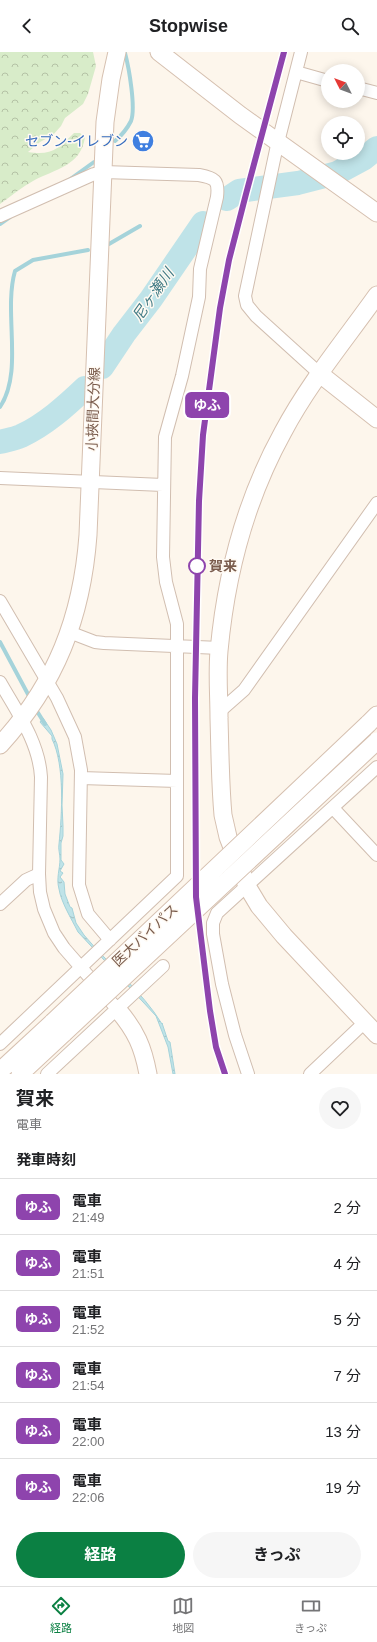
<!DOCTYPE html>
<html lang="ja">
<meta charset="utf-8">
<style>
:root{--surface:#fff;--page:#f6f6f6;--text:#202124;--muted:#757577;--line:#e0e0e0;--accent:#0b8043}
body{margin:0;font-family:Helvetica,"Noto Sans JP",sans-serif;background:var(--page);color:var(--text);height:100vh;display:flex;flex-direction:column;font-size:15px;white-space:nowrap}
*{box-sizing:border-box;margin:0}
p{font-size:13px;color:var(--muted)}
.icon{flex:none;width:22px;height:22px;fill:none;stroke:currentColor;stroke-width:2;stroke-linecap:round;stroke-linejoin:round}
.map{position:relative;height:1022px;overflow:hidden}
.sheet{display:flex;flex-direction:column;background:var(--surface);flex:1}
.sheet>*{flex:none}
.badge{padding:0 8px;border-radius:6px;font-size:14px;line-height:26px}
.needle{width:26px;rotate:312deg}
.controls{position:absolute;left:321px;top:12px;display:grid;gap:8px}
.controls a{display:grid;place-items:center;width:44px;height:44px;border-radius:50%;background:var(--surface);box-shadow:0 2px 10px #0003;font-size:20px}
.map>.badge{position:absolute;translate:-50% -50%;box-shadow:0 0 0 2px #fff}
h2{padding:0 16px;font-size:15px;line-height:36px}
.round{display:grid;place-items:center;flex:none;width:42px;height:42px;border-radius:21px;background:var(--page)}
.summary{display:flex;align-items:center;justify-content:space-between;height:68px;padding:0 16px}
h1{font-size:19px;font-weight:700;line-height:30px}
.cta{display:flex;gap:8px;margin-top:auto;padding:8px 16px}
.cta a{flex:1;height:46px;border-radius:24px;background:var(--accent);color:#fff;font-size:16px;font-weight:700;line-height:46px;text-align:center}
.cta a+a{background:var(--page);color:var(--text)}
ul{padding:0;list-style:none}
li{display:flex;align-items:center;gap:12px;height:56px;padding:0 16px;border-top:1px solid var(--line)}
li div{flex:1}
li b{display:block;font-size:15px}
li em{font-style:normal}
li .badge{min-width:44px;font-weight:700;text-align:center}
header{display:flex;justify-content:space-between;align-items:center;height:52px;padding:0 16px;background:var(--surface);font-size:18px;font-weight:700}
.tab-bar{display:flex;justify-content:space-around;align-items:center;height:56px;border-top:1px solid var(--line);background:var(--surface);font-size:11px;color:var(--muted)}
.tab-bar a{display:grid;justify-items:center;gap:2px}
.tab-bar .active{color:var(--accent)}
.map>svg:first-child{display:block}
.forest{fill:url(#forest-crowns)}
.water{fill:url(#water-ripples);stroke:#a5d3da}
.lines{fill:none;stroke-linecap:round;stroke-linejoin:round}
.stream{stroke:#a5d3da;stroke-width:4}
.river{stroke:#bfe3e8;stroke-width:24}
.street-casing{stroke:#d1beb0;stroke-width:14}
.secondary-casing{stroke:#d6c0b0;stroke-width:19}
.street{stroke:#fff;stroke-width:12}
.secondary{stroke:#fff;stroke-width:17}
.rail{stroke:#b9a8c9;stroke-width:3;stroke-dasharray:6 4;stroke-linecap:butt}
.secondary-bridge-casing{stroke:#d6c0b0;stroke-width:19;stroke-linecap:butt}
.secondary-bridge{stroke:#fff;stroke-width:17}
.line-casing{stroke:#fff;stroke-width:9}
.line{stroke:#8e44ad;stroke-width:6}
.stop-dot{fill:#fff;stroke:#8e44ad;stroke-width:2}
.labels{text-anchor:middle;stroke-width:3;stroke-linejoin:round;paint-order:stroke}
.shop-label{font-size:14px;fill:#366cbe;stroke:#fffaf3;text-anchor:end}
.street-label{font-size:14px;fill:#7a5c4d;stroke:#fffaf3}
.stop-label{font-size:14px;font-weight:bold;fill:#7a5c4d;stroke:#fffaf3;text-anchor:start}
.water-label{font-size:15px;font-style:italic;fill:#437c86;stroke:#fffaf3}
</style>
<header><svg class="icon" aria-label="back" viewBox="0 0 24 24"><path d="M15 5l-7 7 7 7"/></svg>Stopwise<svg class="icon" aria-label="search" viewBox="0 0 24 24"><circle cx="10" cy="10" r="6"/><path d="M15 15l6 6"/></svg></header>
<div class="map">
<svg width="377" height="1022" viewBox="0 0 377 1022">
<defs>
<pattern id="forest-crowns" width="20" height="18" patternUnits="userSpaceOnUse"><rect width="20" height="18" fill="#d8ecc9"/><path d="M2 6a3 3 0 1 1 6 0M12 15a3 3 0 1 1 6 0" fill="none" stroke="#b4c2a5"/></pattern>
<pattern id="water-ripples" width="26" height="14" patternUnits="userSpaceOnUse"><rect width="26" height="14" fill="#bfe3e8"/><path d="M2 4q2-2 4 0t4 0M15 11q2-2 4 0t4 0" fill="none" stroke="#a0bbbe"/></pattern>
</defs>
<rect width="100%" height="100%" fill="#fdf6ec"/>
<path class="forest" d="M0 0H93L96 14 88 42 83 52 65 66 61 74 53 83 40 90 28 100C51 104 58 97 74 81H80L85 85C81 114 55 117 33 129 22 135 11 144 0 152Z"/>
<path class="water" d="M43 666 51 678 57 692 63 722 62 753 63 774V784L61 791V808L64 812 60 819 63 821 60 825 64 830 65 842 70 855 72 856 76 871 84 883C109 913 142 939 162 972V971L168 989 170 990 175 1022H173L168 995 156 964 78 880C71 866 61 850 59 837 56 826 60 817 60 807 60 802 58 797 59 792 62 762 65 713 52 687V684L40 670Z"/>
<g class="lines">
<path class="stream" d="M115 89C122 83 127 77 131 69 136 56 129 16 125 1
M69 128 94 110
M0 172 10 165
M109 192 140 174
M0 355C24 319 3 261 15 219L33 208 88 198
M0 590 30 646
M35 656 45 672"/>
<path class="river" d="M227 147 239 139 298 131 337 121 363 107 377 96
M102 315 124 282 151 247 203 171
M0 390C7 388 14 387 21 384 45 373 66 354 85 336"/>
<g class="street-casing">
<path id="street" d="M301 0 276 98 245 244 247 253 256 264 320 322
M296 20 328 29
M358 36 377 41
M0 164 94 122 103 120 199 123C215 126 219 128 217 145L200 217 199 245 182 324 165 385 163 505 166 530 177 572V824L0 992
M0 426 163 433
M0 549 57 646 75 685 81 718 79 833 88 862 110 888
M69 580 95 590 104 591 220 596
M0 630C17 660 39 690 41 725L39 822 40 840 44 857 54 881 64 896 118 958
M219 660 244 638 377 451
M81 726 177 729
M333 756 377 803
M0 852 26 828 39 822
M47 1022 163 914
M248 1022 235 983 222 932 213 882V871L217 861 377 715
M310 1022 365 970"/>
</g>
<g class="secondary-casing">
<path id="secondary" d="M159 0 240 63 377 161
M377 243C345 288 309 331 283 380 246 447 226 523 219 599 217 621 219 644 219 666 220 698 220 730 223 763L228 785 247 834 259 854 284 884 377 983
M320 322 377 367
M368 672 377 663
M0 693C56 632 82 565 88 483L105 70 111 27 117 0
M118 958C136 979 143 995 148 1022
M0 1019 53 970
M20 1022 64 981"/>
</g>
<use href="#street" class="street"/>
<use href="#secondary" class="secondary"/>
<path class="rail" d="M225 1022 216 995 210 959 196 845 195 646 199 449 203 383 220 256 229 208 284 0"/>
<g class="secondary-bridge-casing">
<path id="secondary-bridge" d="M53 970 368 672
M64 981 377 689"/>
</g>
<use href="#secondary-bridge" class="secondary-bridge"/>
</g>
<g class="lines">
<g class="line-casing">
<path id="line" d="M225 1022 216 995 210 959 196 845 195 646 199 449 203 383 220 256 229 208 246 142 284 0"/>
</g>
<use href="#line" class="line"/>
</g>
<defs>
<g id="supermarket-disc" transform="scale(1.15)"><circle r="9.5" fill="#3f7fe0" stroke="#fffaf3"/><path d="M-6-5.5h2.5l.6 2H6L4.5 2H-2.5L-4.4-4H-6ZM-1.5 3.2a1.3 1.3 0 1 0 .1 0ZM3 3.2a1.3 1.3 0 1 0 .1 0Z" fill="#fff"/></g>
</defs>
<g fill-rule="evenodd">
<use href="#supermarket-disc" x="143" y="89"/>
</g>
<circle class="stop-dot" cx="197" cy="514" r="8"/>
<g class="labels">
<g class="shop-label">
<text x="128" y="94">セブン-イレブン</text>
</g>
<g class="street-label">
<text transform="translate(93 357) rotate(-88)" y="5">小挾間大分線</text>
<text transform="translate(145 883) rotate(-43)" y="5">医大バイパス</text>
</g>
<g class="stop-label">
<text x="209" y="519">賀来</text>
</g>
<g class="water-label">
<text transform="translate(153 243) rotate(-55)" y="5">尼ヶ瀬川</text>
</g>
</g>
</svg>
<div class="controls">
<a><svg class="needle" viewBox="-14 -14 28 28"><path d="M0-13l5 13h-10z" fill="#e53935"/><path d="M0 13l5-13h-10z" fill="#757577"/></svg></a>
<a><svg class="icon" aria-label="locate" viewBox="0 0 24 24"><circle cx="12" cy="12" r="6"/><path d="M12 2v4M12 18v4M2 12h4M18 12h4"/></svg></a>
</div>
<b class="badge" style="left:207px;top:353px;background:#8e44ad;color:#fff">ゆふ</b>
</div>
<section class="sheet">
<div class="summary"><div><h1>賀来</h1><p>電車</p></div><a class="round"><svg class="icon" aria-label="heart" viewBox="0 0 24 24"><path d="M12 20l-8-8c-3-5 5-10 8-4 3-6 11-1 8 4z"/></svg></a></div>
<h2>発車時刻</h2>
<ul>
<li><span class="badge" style="background:#8e44ad;color:#fff">ゆふ</span><div><b>電車</b><p>21:49</p></div><em>2 分</em></li>
<li><span class="badge" style="background:#8e44ad;color:#fff">ゆふ</span><div><b>電車</b><p>21:51</p></div><em>4 分</em></li>
<li><span class="badge" style="background:#8e44ad;color:#fff">ゆふ</span><div><b>電車</b><p>21:52</p></div><em>5 分</em></li>
<li><span class="badge" style="background:#8e44ad;color:#fff">ゆふ</span><div><b>電車</b><p>21:54</p></div><em>7 分</em></li>
<li><span class="badge" style="background:#8e44ad;color:#fff">ゆふ</span><div><b>電車</b><p>22:00</p></div><em>13 分</em></li>
<li><span class="badge" style="background:#8e44ad;color:#fff">ゆふ</span><div><b>電車</b><p>22:06</p></div><em>19 分</em></li>
</ul>
<div class="cta"><a>経路</a><a>きっぷ</a></div>
</section>
<nav class="tab-bar">
<a class="active"><svg class="icon" aria-label="directions" viewBox="0 0 24 24"><path d="M12 3l9 9-9 9-9-9zM9 14v-3h6M13 9l2 2-2 2"/></svg>経路</a>
<a><svg class="icon" aria-label="map" viewBox="0 0 24 24"><path d="M3 6l6-2 6 2 6-2v14l-6 2-6-2-6 2zM9 4v14M15 6v14"/></svg>地図</a>
<a><svg class="icon" aria-label="tickets" viewBox="0 0 24 24"><path d="M3 7h18v10H3zM15 7v10"/></svg>きっぷ</a>
</nav>
